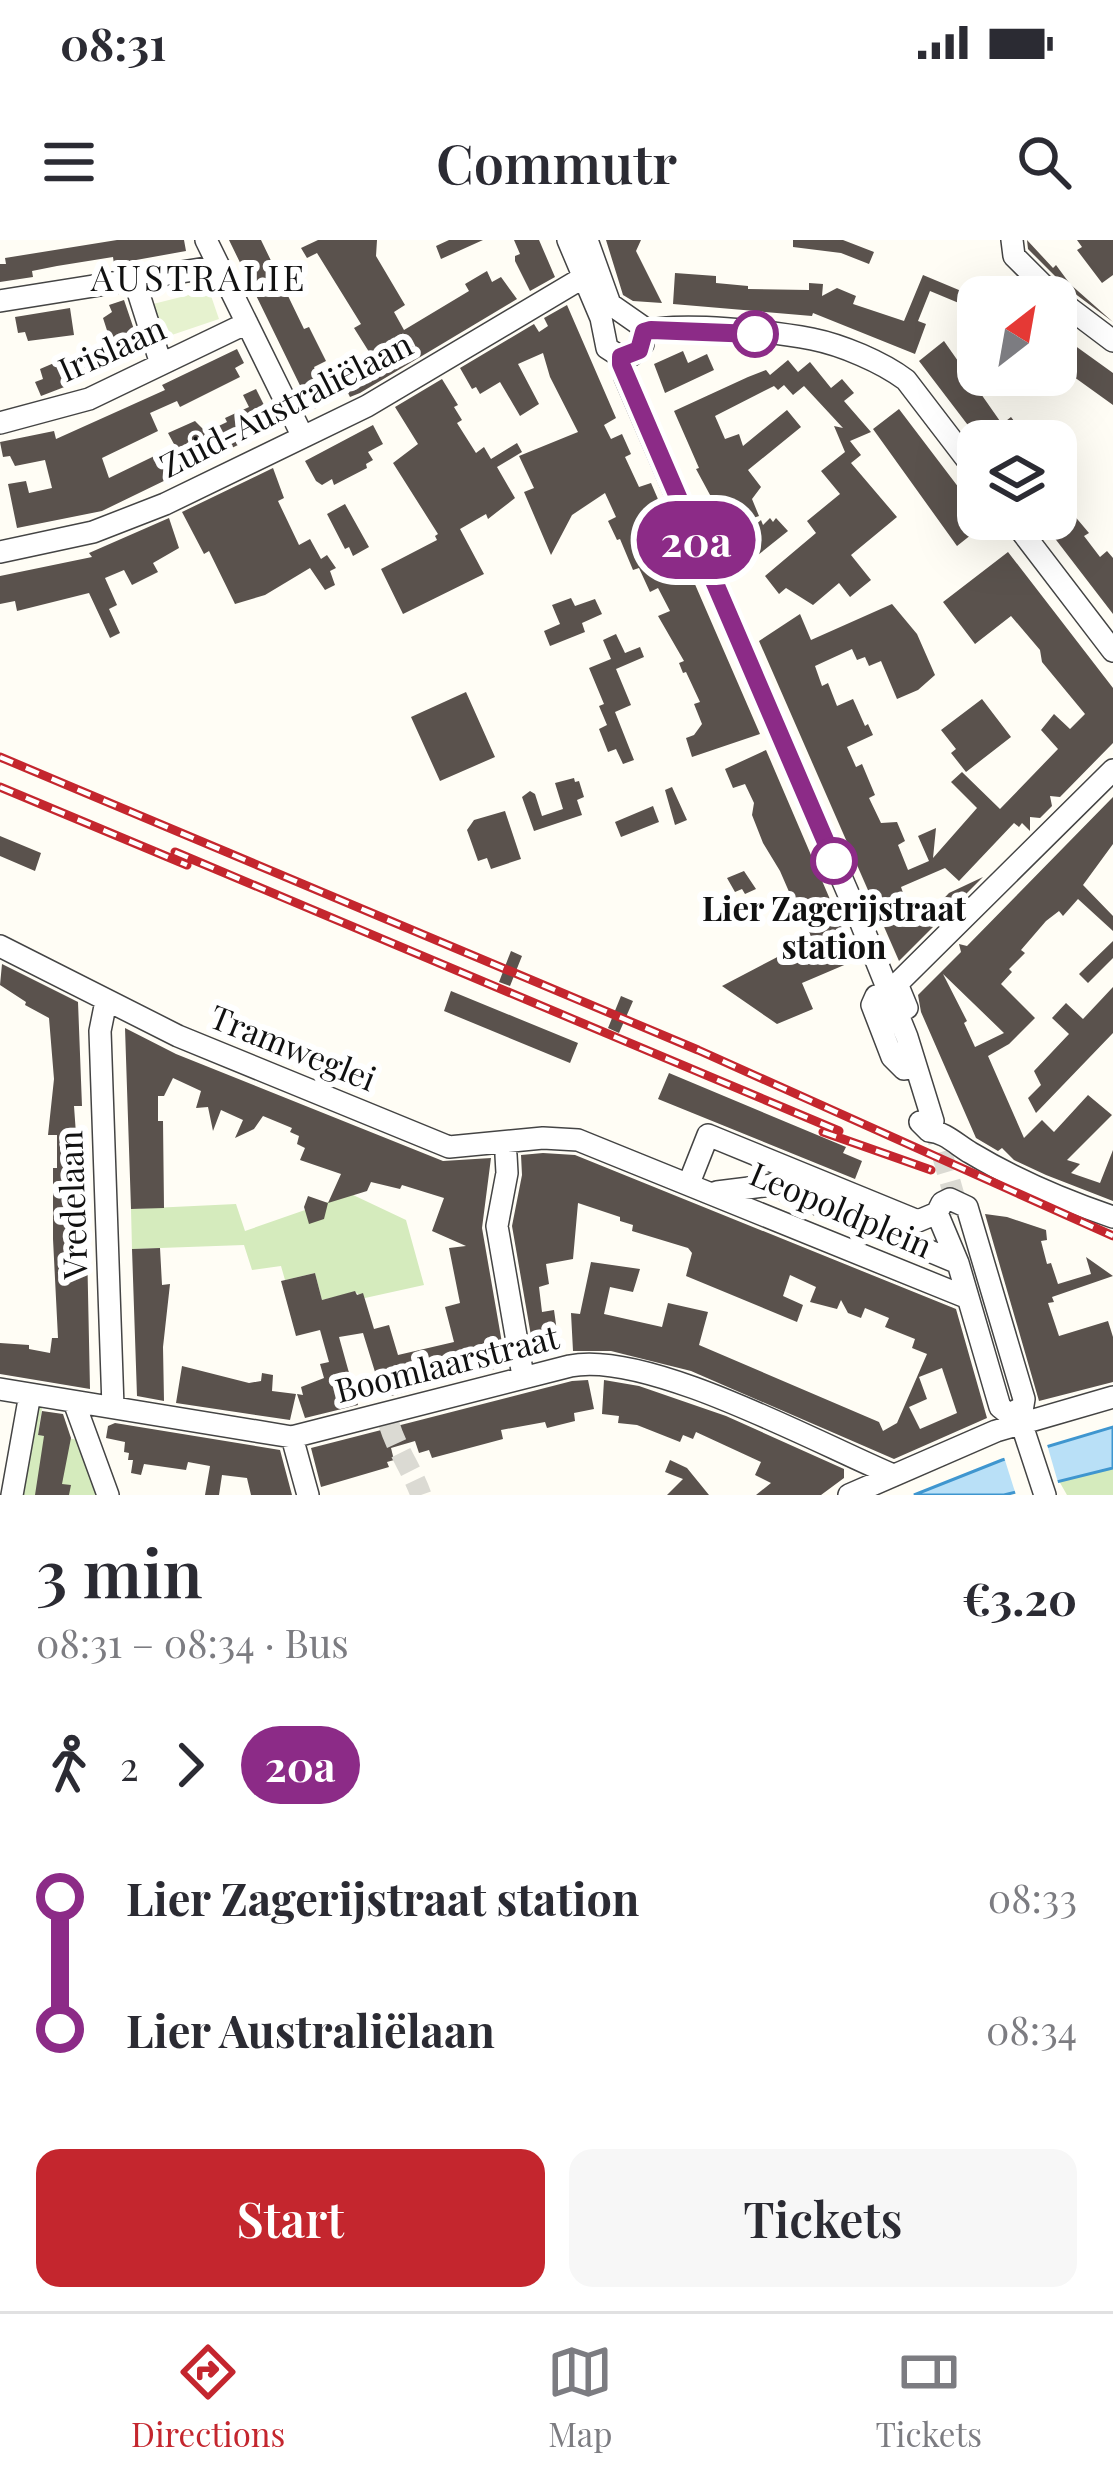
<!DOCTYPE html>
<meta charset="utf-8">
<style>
:root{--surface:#fff;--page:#f7f7f7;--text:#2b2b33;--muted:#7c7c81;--line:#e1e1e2;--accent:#c4262e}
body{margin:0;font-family:"Playfair Display",serif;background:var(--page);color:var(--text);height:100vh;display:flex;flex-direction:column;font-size:45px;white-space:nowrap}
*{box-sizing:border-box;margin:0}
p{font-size:39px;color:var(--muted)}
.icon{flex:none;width:66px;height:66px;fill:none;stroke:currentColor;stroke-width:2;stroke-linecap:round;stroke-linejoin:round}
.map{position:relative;height:1255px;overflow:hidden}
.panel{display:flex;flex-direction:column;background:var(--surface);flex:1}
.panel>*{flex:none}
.badge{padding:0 24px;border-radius:39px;font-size:42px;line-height:78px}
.needle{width:78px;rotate:31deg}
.buttons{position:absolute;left:957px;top:36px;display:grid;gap:24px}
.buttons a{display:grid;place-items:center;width:120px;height:120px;border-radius:24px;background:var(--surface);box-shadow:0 12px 48px #0002;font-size:60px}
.map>.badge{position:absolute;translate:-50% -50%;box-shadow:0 0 0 6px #fff}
.legs{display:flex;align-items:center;gap:18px;height:132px;padding:0 36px;font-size:39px}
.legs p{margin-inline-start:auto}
.overview{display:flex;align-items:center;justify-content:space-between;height:204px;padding:0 36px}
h1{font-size:66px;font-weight:600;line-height:90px}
.cta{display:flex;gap:24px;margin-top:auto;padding:24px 36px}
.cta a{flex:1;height:138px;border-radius:24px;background:var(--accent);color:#fff;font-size:48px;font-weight:600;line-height:138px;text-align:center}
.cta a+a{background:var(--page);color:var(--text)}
ul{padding:0 36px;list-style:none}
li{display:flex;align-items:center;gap:42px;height:132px;font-size:45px}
li i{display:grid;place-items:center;width:18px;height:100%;margin:0 15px;background:currentColor}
li i::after{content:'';width:30px;height:30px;margin:-15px;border:9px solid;border-radius:50%;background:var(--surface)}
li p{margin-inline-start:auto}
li:first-child i{background:linear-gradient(#0000 50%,currentColor 0)}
li:last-child i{background:linear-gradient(currentColor 50%,#0000 0)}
.status{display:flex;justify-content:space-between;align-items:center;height:84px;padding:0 60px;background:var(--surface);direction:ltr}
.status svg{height:33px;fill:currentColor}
header{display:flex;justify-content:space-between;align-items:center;height:156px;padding:0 36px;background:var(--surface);font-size:54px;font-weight:600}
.tabs{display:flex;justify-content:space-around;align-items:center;height:168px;border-top:3px solid var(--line);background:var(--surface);font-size:33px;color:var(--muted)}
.tabs a{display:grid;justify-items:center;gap:6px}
.tabs .active{color:var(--accent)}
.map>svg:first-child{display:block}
.green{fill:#d5ebbd}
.pitch{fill:#e6f2cf}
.water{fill:#b9e0f7;stroke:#3f96cf;stroke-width:3}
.pier{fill:#fffdf5}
.building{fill:#5a524d;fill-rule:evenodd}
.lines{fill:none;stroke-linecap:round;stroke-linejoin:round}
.minor-tunnel{stroke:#dbdad3;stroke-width:21;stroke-dasharray:21 10;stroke-linecap:butt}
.minor-casing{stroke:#444;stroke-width:24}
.minor{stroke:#fff;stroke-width:21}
.rail-casing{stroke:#c4262e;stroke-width:9}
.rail{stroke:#fff;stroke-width:4.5;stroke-dasharray:14;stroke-linecap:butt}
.line-1-casing{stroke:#fff;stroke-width:27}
.line-1{stroke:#8c2b87;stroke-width:18}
.stop-1-dot{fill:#fff;stroke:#8c2b87;stroke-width:6}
.labels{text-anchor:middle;stroke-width:12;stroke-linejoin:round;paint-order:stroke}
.street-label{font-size:33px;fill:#111;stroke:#fff}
.stop-label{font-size:33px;font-weight:bold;fill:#111;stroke:#fff}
.neighbourhood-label{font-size:36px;letter-spacing:3px;fill:#111;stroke:#fff}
</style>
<div class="status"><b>08:31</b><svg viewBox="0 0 49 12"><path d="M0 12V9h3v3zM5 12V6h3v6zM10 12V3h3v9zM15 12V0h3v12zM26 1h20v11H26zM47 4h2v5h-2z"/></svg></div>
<header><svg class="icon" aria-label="menu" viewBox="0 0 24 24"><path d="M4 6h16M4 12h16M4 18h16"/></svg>Commutr<svg class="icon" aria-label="search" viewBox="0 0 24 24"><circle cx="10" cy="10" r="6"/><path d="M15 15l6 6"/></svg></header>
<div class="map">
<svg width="1113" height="1255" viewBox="0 0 1113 1255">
<rect width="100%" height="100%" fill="#fffdf5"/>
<path class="green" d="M351 954 406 980 424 1045 365 1058 355 1052 322 1060 315 1033 285 1040 281 1026 252 1030 244 1005 132 1009 131 969 236 964 245 991Z
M25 1167 42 1168 38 1195 81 1200 102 1255H14Z
M1113 1228V1255H1067L1059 1241Z"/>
<path class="pitch" d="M209 50 219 79 163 98 153 64Z"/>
<path class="water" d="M1113 1187V1228L1004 1255H914L1002 1220Z"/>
<path class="pier" d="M1046 1201 1059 1246 1016 1255 1003 1214Z"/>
<path class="building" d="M117 0H184L186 11 114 24 113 17 57 26 32 31 33 37 0 42V24H6L5 18Z
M229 0H261L304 89 309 87 326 121 314 127 323 146 342 137 339 131 371 115 354 88 361 84 317 13 307 18 301 8 318 0H377L376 16 405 65 394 72 404 90 469 51 465 44 487 31 492 42 501 37 517 59 360 153 350 157 348 153 312 170Z
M449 0H483L441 19 436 6Z
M514 0H539L555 37 530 51 515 21V16L520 14Z
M606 0H641L636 11 662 63 633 61 623 55Z
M793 0H843L874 12 869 24 841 13 793 7Z
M1027 0 1053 28 1056 25 1070 44 1113 82 1066 47 1028 9Z
M1077 0H1113V35L1102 43 1077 10 1082 7Z
M675 33 716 36V43L748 46V49L809 50V43L823 44 822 56 837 48 856 56 853 64 904 81 923 35 978 58V71L930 51 918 81 926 84 915 114 813 73 812 76 673 64Z
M124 60 142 113 127 118 125 111 114 112 103 78 112 72 109 65Z
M567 65 616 178 604 185 611 199 622 194 631 214 625 217 639 247 651 243 760 494 692 517 686 498 694 495 702 484 694 464 700 462 686 432 683 433 679 423 684 421 658 376 670 371 658 348 650 352 639 328 633 330 620 299 617 300 608 281 616 277 605 253 572 275 551 315 524 252 534 248 519 216 578 192 550 137 543 113 518 124 539 164 520 176 500 142 480 154 476 147 472 149 460 128 534 84 539 92 548 86 544 78Z
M70 68 74 95 28 101 25 92 18 93 15 77Z
M1056 92 1113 133V165L1056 124Z
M944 101 1002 184 1011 177 1023 193 1012 201H980L919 121Z
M237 109 244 123 235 128 240 137 180 167 177 161 150 173 158 191 102 218 109 238 175 206 168 193 195 181 206 192 227 182 225 178 249 167 243 155 256 149 275 187 102 271 17 288 8 244 26 241 29 253 52 248 45 220 15 226 10 216 3 217 0 202 54 191 56 199 165 150 162 145Z
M82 111 93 136 41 156 35 142 43 139 40 129Z
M683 111 688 123 707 114 714 130 665 153 654 124Z
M788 120 798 132 810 122 831 148 842 139 854 153 844 161 871 192 850 201 861 215 851 223 897 277 851 315 871 340 850 357 839 343 813 365 786 348 779 354 765 336 816 293 807 281 840 254 821 231 845 212 834 186 843 188 804 146 793 155 784 145 778 150 774 146 715 176 725 199 739 194 743 206 787 170 801 187 748 230 761 247 752 259 759 276 730 286 720 263 716 266 696 229 699 228 674 171 748 137 766 130 770 135Z
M442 139 458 165 454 167 462 180 457 183 476 213 484 207 491 219 517 203 522 212 497 227 515 258 488 279 486 274 460 289 484 334 403 374 381 329 437 300 435 296 438 294 393 223 418 204 395 167Z
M899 169 978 273V279L986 283 957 306 873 189Z
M373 185 383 204 368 212 373 220 366 224 367 228 334 245 332 239 322 245 316 241 305 221Z
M273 228 284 258 278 261 299 305 310 299 321 319 327 315 336 328 330 331 335 345 325 350 310 328 265 355 235 364 209 311 204 314 182 272Z
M1056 254 1089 293 1084 296 1100 317 1107 311 1113 318V374L1040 279H1056Z
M345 264 369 307 353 316 349 307 345 309 327 274Z
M169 278 179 308 153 323 158 332 132 345 124 330 105 338 117 365 109 369 120 393 110 398 89 353 17 371 15 361 0 364V336L92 317 89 313Z
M770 278 773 282 776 278 788 291 748 323 733 304 761 280 763 285Z
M1008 312 1113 448V503L1060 557 1050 556 1052 566 1040 578 1030 577V591L1022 583 1019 587 1014 583 959 641 945 628 901 647 913 682 927 676 949 653 983 637 899 721 759 401 800 374 811 400 892 364 917 394 935 435 918 450 897 459 881 421 869 426 865 417 857 420 852 409 815 426 822 446 828 443 837 466 853 459 865 486 868 484 873 495 847 507 856 527 862 524 875 555 869 558 881 583 897 582 905 601 898 605 908 630 929 621 918 596 936 588 933 618 977 568 951 542 962 532 1000 569 1058 509 1041 490 1054 474 1070 489 1085 474 1042 422 1040 410 1011 376 975 404 943 362Z
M571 358 575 366 595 359 602 374 582 383 585 392 550 406 544 391 560 384 552 365Z
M616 394 625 413 640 407 644 417 616 429 631 465 615 472 634 520 623 524 616 509 608 512 599 489 607 485 599 466 604 464 589 428 611 419 603 400Z
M466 452 495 517 440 541 411 477Z
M982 459 1011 497 966 532 951 513 956 509 941 490Z
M766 510 856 720 802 743 813 769 777 784 722 746 810 700 780 631 763 603 752 575 754 563 745 544 733 548 725 529Z
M574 538 575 542 579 541 584 557 577 560 582 575 534 591 522 557 530 551 535 554 542 576 563 569 555 543Z
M672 547 687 580 675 585 665 550Z
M1113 557V604L1083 645 1113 676V691L1078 659 1063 676 1059 671 1046 681 1021 710 1025 713 1009 729 1012 732 1001 744 1035 778 1009 804 988 816 1024 898 1042 880 1054 892 1088 855 1112 875 1067 920 1080 924 1071 933 1100 943 1113 910V961L1046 935 1014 920 1002 908 998 911 976 898 921 772 918 755 961 712 959 704 967 706ZM943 734 1004 793 975 807 964 783 967 781Z
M653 566 659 582 621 597 615 582Z
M505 571 521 619 491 629 487 618 478 621 467 590 474 580Z
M0 596 41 613 35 631 0 616Z
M744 631 756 649 745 654 742 649 735 652 727 638Z
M1113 701V718L1088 743 1079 734Z
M511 711 522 716 510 746 499 742Z
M2 724 78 762 82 866H74L76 894H83L85 908 90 1149 0 1134V1103L29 1105V1109L50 1113 52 1098H58L53 999V928H57V895H48L54 839 49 778 25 765 26 762 0 745Z
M1113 747V793L1036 873 1028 858 1041 845 1034 831 1069 794 1052 778 1066 763 1083 779Z
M451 751 578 803 570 823 444 771Z
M621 756 633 761 619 793 608 788Z
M125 788 176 814 443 921 491 918 482 988 506 1126 383 1158 363 1093 339 1097 358 1165 305 1178 297 1154 303 1155 301 1147 324 1138 320 1124 329 1122 320 1090 296 1096 281 1041 315 1033 322 1060 355 1051 357 1055 363 1053 374 1089 389 1085 398 1115 454 1102 445 1067 460 1063 449 1008 466 1006 432 991 444 958 402 945 400 949 371 942 367 951 328 963 324 979 309 984 304 967 308 956 328 963 341 934 300 920 305 908 297 904 299 896 290 892 292 888 263 876 254 889 235 898 243 880 221 870 213 891 208 867 196 868 201 851 173 838 164 856H158V881H163L164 968 131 969Z
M669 833 846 907 843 913 862 921 855 939 658 859Z
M543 913 575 915 956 1069 987 1178 894 1219 691 1131 611 1111H573L571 1073 580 1074 591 1022 640 1029 633 1052 610 1047 604 1074 662 1087 668 1063 708 1072 699 1105 879 1182 883 1191 897 1183 927 1114 912 1108 915 1099 885 1087 889 1078 865 1068 861 1078 848 1073 841 1060 837 1069 810 1062 816 1047 790 1035 783 1056 803 1065 797 1082 686 1036 692 1013 688 1008 632 991 633 985 620 981V977L578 963 573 1019 546 1024 549 1044 539 1047 542 1072 554 1070 560 1113 535 1119 512 986 522 935 521 915ZM942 1128 957 1173 920 1189 909 1167 927 1159 919 1137Z
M985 974 1007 977 1046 990 1047 1000 1041 1001 1047 1024 1051 1023 1058 1044 1091 1034 1086 1017 1113 1036 1052 1057 1054 1062 1048 1063 1059 1096 1108 1081 1113 1097V1142L1039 1161Z
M160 1008 162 1045 170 1044 163 1107 164 1161 137 1156 132 1009Z
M182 1126 249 1143 261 1141 262 1133 273 1135 272 1151 296 1154 290 1180 176 1163Z
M588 1140 594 1169 574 1173 575 1181 547 1188 545 1182 501 1190 503 1199 432 1218 429 1210 419 1213 415 1201 391 1208 394 1220 387 1222 389 1227 321 1247 311 1208 572 1141Z
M604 1140 639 1146 726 1176 844 1229V1238L821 1255H756L771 1243 755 1235 761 1222 696 1192 693 1199 683 1195 680 1202 637 1185 618 1183 619 1176 602 1174Z
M42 1171 63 1174 71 1198 62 1244 71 1245 69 1255H35L44 1196 38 1195Z
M115 1183 280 1210 292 1255H251L247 1238 222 1235 219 1255H205L210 1226 188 1222 186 1230 144 1224 141 1235 131 1233 133 1220H128L129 1213 124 1212 125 1202 106 1198 108 1186Z
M670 1220 687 1228 709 1255H667L683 1239 665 1232Z"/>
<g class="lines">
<path class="minor-tunnel" d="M933 882 959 973
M389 1184C397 1210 412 1230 421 1255"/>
<g class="minor-casing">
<path id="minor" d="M206 0 303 197
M568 0 601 78 607 108 621 117 632 115 643 104V87L610 64 587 0
M1012 0 1014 16 1055 57
M134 39 161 124
M1056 58 1113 101
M0 61 219 26
M644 92C676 81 776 92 812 99 842 105 882 122 906 140L978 234
M621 117 625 137 861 683 907 797 933 881
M0 183 89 159 247 83
M1012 279 1113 411
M0 312 93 292 165 264 367 166 584 37
M0 706 178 796 449 907 543 898 578 900 968 1058
M876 756 872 765 892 817 904 829
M106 761 100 791 113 1167
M907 768 898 746 900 741 1113 530
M920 882 929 891C945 892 957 905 971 913 1016 940 1063 960 1113 977
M506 915 507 933 497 986 523 1136
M689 943 708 895 918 981 937 973 942 963 950 959 967 967 1024 1159 1020 1183
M717 952 772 945 958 1023
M937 973 958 1023 1000 1167 1020 1183
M0 1149 292 1197 570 1126C647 1110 817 1203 893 1235
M74 1162 108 1255
M1017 1170 1045 1255
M292 1197 308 1255
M12 1255 30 1154
M849 1255 996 1191 1113 1157"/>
</g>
<use href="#minor" class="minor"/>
<g class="rail-casing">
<path id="rail" d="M0 517 698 810 1113 996
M0 547 187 625
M175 612 839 891
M823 892 931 930"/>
</g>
<use href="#rail" class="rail"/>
</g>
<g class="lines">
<g class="line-1-casing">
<path id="line-1" d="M755 94 651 90 644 92 639 110 621 117V124L834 621"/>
</g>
<use href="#line-1" class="line-1"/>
</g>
<g class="stop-1-dot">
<circle cx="755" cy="94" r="21"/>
<circle cx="834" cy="621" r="21"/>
</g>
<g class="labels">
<g class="street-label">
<text transform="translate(112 109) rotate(-24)" y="12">Irislaan</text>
<text transform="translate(286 165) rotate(-27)" y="12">Zuid-Australiëlaan</text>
<text transform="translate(293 808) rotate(22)" y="12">Tramweglei</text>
<text transform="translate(73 965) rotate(-92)" y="12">Vredelaan</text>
<text transform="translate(841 970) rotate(23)" y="12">Leopoldplein</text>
<text transform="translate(447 1124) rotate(-14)" y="12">Boomlaarstraat</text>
</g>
<g class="stop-label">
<text x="834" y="681">Lier Zagerijstraat<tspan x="834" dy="38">station</tspan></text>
</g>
<g class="neighbourhood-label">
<text x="199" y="51">AUSTRALIE</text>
</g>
</g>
</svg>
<div class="buttons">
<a><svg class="needle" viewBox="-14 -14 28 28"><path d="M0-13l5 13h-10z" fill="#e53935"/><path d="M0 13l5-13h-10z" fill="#7c7c81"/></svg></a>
<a><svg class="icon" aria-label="layers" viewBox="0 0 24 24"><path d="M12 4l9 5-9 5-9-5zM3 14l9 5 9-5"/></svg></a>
</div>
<b class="badge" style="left:696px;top:300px;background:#8c2b87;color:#fff">20a</b>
</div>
<section class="panel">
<div class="overview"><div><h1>3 min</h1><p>08:31 – 08:34 · Bus</p></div><b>€3.20</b></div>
<div class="legs"><svg class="icon" aria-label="walk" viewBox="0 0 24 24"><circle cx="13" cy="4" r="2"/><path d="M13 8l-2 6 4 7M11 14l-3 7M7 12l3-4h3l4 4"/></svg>2<svg class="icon" aria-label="forward" viewBox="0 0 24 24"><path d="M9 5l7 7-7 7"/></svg><b class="badge" style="background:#8c2b87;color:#fff">20a</b></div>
<ul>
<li><i style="color:#8c2b87"></i><b>Lier Zagerijstraat station</b><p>08:33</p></li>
<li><i style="color:#8c2b87"></i><b>Lier Australiëlaan</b><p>08:34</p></li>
</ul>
<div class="cta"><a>Start</a><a>Tickets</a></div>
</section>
<nav class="tabs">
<a class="active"><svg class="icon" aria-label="directions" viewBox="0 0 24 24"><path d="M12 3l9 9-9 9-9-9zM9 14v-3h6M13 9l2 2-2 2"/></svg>Directions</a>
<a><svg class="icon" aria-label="map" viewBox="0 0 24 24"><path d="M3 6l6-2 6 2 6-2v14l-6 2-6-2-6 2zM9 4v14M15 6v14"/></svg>Map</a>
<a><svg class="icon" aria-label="tickets" viewBox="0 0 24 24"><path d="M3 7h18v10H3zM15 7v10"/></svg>Tickets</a>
</nav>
